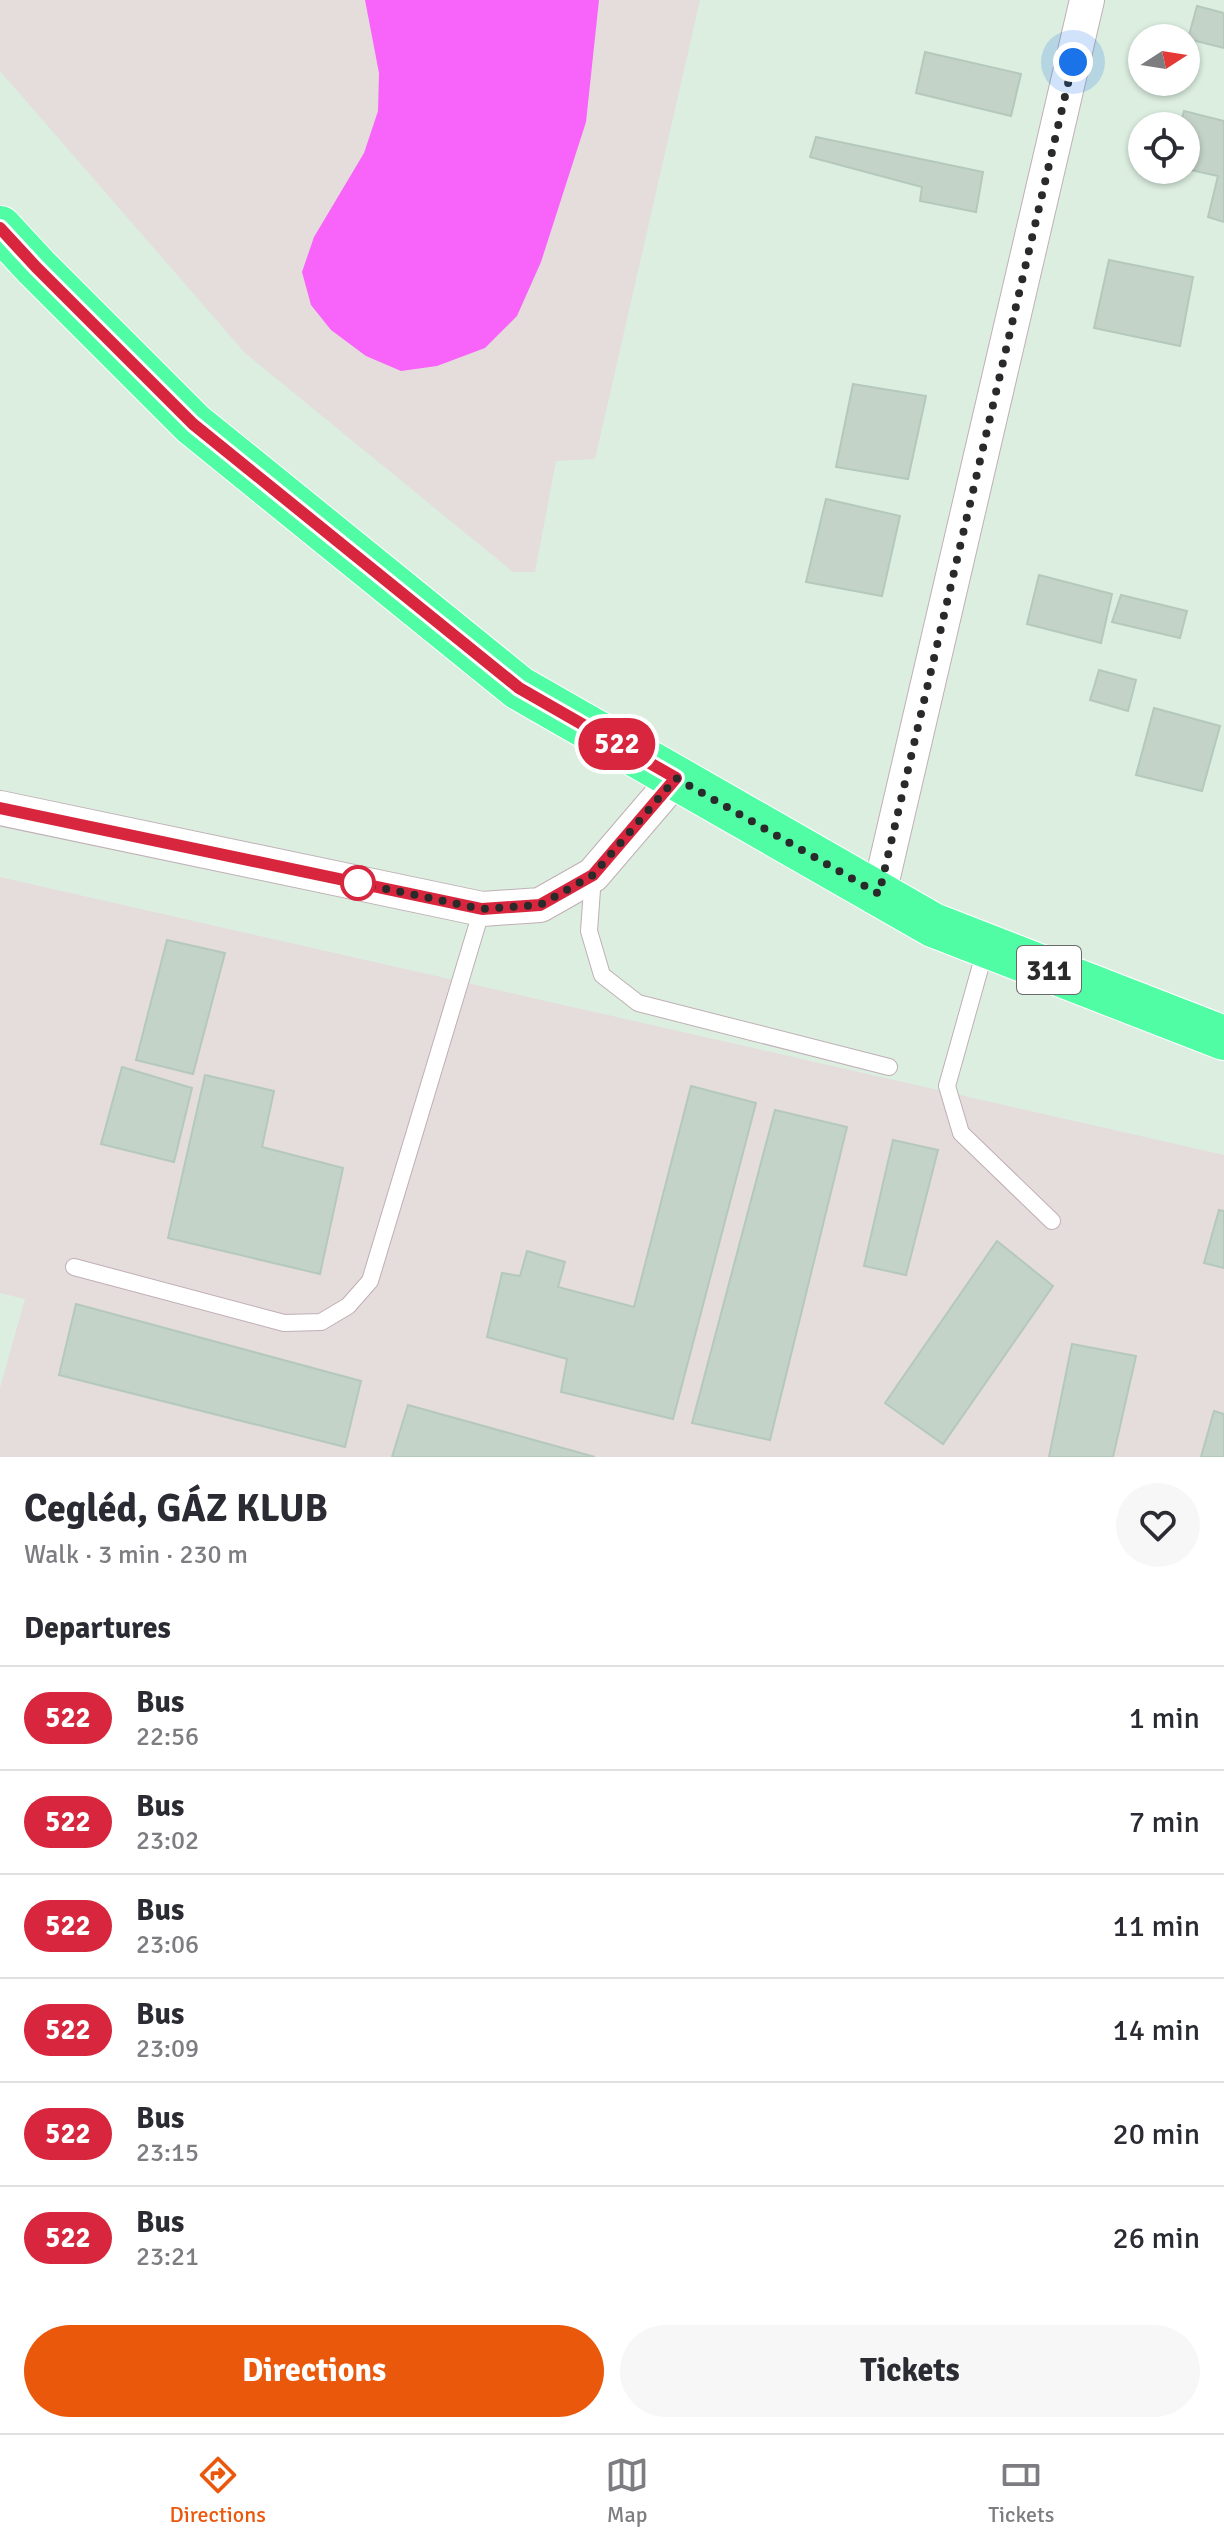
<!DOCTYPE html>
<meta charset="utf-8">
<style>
:root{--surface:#fff;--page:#f7f7f7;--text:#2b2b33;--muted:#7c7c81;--line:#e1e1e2;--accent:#ea580c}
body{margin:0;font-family:Signika,sans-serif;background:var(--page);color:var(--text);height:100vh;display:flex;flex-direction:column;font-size:30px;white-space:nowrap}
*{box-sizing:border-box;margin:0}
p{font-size:26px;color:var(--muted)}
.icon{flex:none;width:44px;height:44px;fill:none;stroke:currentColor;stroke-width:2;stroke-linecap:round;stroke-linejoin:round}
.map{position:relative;height:1457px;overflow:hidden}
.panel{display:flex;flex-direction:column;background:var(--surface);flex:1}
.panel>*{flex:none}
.badge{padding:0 16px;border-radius:26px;font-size:28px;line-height:52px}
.needle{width:52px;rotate:78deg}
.controls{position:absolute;left:1128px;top:24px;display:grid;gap:16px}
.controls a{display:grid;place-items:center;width:72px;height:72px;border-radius:50%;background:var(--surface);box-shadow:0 2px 6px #0004;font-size:40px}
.you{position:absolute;width:40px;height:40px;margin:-20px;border:6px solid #fff;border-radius:50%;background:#1a73e8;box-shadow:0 0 0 12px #1a73e833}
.map>.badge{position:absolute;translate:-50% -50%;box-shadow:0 0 0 4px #fff}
h2{padding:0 24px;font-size:30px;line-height:72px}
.round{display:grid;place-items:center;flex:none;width:84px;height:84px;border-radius:42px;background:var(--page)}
.headline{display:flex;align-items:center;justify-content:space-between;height:136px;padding:0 24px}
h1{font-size:38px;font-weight:700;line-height:60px}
.button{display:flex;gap:16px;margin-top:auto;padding:16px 24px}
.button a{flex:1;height:92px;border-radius:48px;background:var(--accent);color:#fff;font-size:32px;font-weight:700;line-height:92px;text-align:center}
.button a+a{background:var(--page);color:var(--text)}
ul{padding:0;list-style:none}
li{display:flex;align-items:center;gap:24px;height:104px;padding:0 24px;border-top:2px solid var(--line)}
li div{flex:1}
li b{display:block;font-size:30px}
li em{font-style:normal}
li .badge{min-width:88px;font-weight:700;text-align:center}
.tab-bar{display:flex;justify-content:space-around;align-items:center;height:112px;border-top:2px solid var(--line);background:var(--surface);font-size:22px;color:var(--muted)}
.tab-bar a{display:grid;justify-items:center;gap:4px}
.tab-bar .on{color:var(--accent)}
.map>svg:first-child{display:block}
.industrial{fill:#e5dcdc}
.water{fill:#f864f9}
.building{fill:#c4d3c8;stroke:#b4c9bc;stroke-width:2}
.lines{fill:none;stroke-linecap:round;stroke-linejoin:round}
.lane-casing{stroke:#c0afb6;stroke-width:18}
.street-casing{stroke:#c0afb6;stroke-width:36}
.primary-casing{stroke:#fff;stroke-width:46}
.lane{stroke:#fff;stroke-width:16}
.street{stroke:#fff;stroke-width:34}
.primary{stroke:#50fda5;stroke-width:44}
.line-casing{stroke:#fff;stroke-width:18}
.line{stroke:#d7263d;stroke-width:12}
.walk{stroke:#2a2a2a;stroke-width:8;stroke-dasharray:0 14.4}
.stop-dot{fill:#fff;stroke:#d7263d;stroke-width:4}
.labels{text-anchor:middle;stroke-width:7;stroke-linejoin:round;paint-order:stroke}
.shield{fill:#fff;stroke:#6a6a6a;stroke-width:2}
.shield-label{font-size:28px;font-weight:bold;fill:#2a2a2a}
</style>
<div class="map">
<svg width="1224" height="1457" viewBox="0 0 1224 1457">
<rect width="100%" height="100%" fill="#dbeee0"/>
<path class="industrial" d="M0 0H700L595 459 556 461 535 572H513L245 353 0 71Z
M0 877 1224 1155V1457H0V1388L25 1299 0 1293Z"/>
<path class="water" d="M365 0H599L586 122 541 262 517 316 485 348 437 366 401 371 366 356 331 330 311 305 302 272 314 237 364 153 378 111 379 73Z"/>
<path class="building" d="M1197 6 1224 13V48L1188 39Z
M925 52 1021 74 1011 116 916 93Z
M1184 111 1224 121V222L1208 217 1218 176 1186 169V126H1180Z
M816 137 983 172 976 212 920 201 922 187 810 157Z
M1109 260 1193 277 1180 346 1094 328Z
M853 384 926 396 908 479 836 467Z
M826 499 900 516 882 596 806 582Z
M1039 575 1112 594 1101 643 1027 624Z
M1121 595 1187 611 1180 638 1112 622Z
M1099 670 1136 680 1128 711 1090 700Z
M1154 708 1220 726 1202 791 1136 775Z
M167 940 225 953 193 1074 136 1060Z
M122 1067 192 1088 174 1162 101 1144Z
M205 1075 274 1091 262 1147 343 1168 320 1274 168 1238Z
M691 1086 756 1103 673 1419 561 1392 567 1359 487 1337 502 1273 520 1276 527 1251 565 1262 558 1287 634 1307Z
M775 1110 847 1127 770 1440 692 1423Z
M893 1140 938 1150 906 1275 864 1266Z
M1219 1210 1224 1211V1268L1204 1263Z
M997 1241 1053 1286 943 1444 885 1403Z
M76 1304 361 1381 345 1447 59 1375Z
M1072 1344 1136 1356 1113 1457H1049Z
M408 1405 595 1457H392Z
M1214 1411 1224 1414V1457H1201Z"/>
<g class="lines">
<g class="lane-casing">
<path id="lane" d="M593 876 589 931 602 975 638 1003 889 1067
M986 947 947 1086 961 1133 1052 1221
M74 1267 284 1323 321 1322 348 1306 370 1281 482 909"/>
</g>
<g class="street-casing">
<path id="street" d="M0 808 482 909 540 905 593 875 676 778
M879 894 1087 0"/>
</g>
<g class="primary-casing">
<path id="primary" d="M0 228 36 267 193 424 519 688 933 925 1224 1038"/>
</g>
<use href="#lane" class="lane"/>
<use href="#street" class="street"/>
<use href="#primary" class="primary"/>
</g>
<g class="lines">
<g class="line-casing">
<path id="line" d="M0 228 36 267 193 424 519 688 676 778 593 875 540 905 482 909 0 808"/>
</g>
<use href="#line" class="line"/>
<path class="walk" d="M358 883 482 909 540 905 593 875 676 778 879 894 1073 62"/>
</g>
<circle class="stop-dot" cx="358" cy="883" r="16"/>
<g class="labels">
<rect class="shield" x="1017" y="946" width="64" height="48" rx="6"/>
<g class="shield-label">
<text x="1049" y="980">311</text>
</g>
</g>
</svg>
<div class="controls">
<a><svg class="needle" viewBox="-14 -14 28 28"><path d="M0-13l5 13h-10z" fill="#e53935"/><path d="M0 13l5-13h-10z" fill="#7c7c81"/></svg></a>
<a><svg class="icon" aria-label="locate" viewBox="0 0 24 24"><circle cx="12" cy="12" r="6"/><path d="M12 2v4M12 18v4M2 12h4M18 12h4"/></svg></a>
</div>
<div class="you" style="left:1073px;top:62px"></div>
<b class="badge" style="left:617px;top:744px;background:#d7263d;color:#fff">522</b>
</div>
<section class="panel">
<div class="headline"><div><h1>Cegléd, GÁZ KLUB</h1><p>Walk · 3 min · 230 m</p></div><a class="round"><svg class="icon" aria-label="heart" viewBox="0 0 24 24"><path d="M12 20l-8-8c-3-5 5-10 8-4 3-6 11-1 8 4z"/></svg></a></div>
<h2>Departures</h2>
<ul>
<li><span class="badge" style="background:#d7263d;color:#fff">522</span><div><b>Bus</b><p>22:56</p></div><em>1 min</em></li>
<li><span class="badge" style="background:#d7263d;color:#fff">522</span><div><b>Bus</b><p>23:02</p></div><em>7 min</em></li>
<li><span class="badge" style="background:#d7263d;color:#fff">522</span><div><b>Bus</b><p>23:06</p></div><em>11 min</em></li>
<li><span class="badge" style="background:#d7263d;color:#fff">522</span><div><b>Bus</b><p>23:09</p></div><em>14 min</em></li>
<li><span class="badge" style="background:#d7263d;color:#fff">522</span><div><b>Bus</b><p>23:15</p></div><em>20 min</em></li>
<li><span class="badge" style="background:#d7263d;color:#fff">522</span><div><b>Bus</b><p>23:21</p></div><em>26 min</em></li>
</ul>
<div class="button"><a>Directions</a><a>Tickets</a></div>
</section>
<nav class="tab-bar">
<a class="on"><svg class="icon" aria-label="directions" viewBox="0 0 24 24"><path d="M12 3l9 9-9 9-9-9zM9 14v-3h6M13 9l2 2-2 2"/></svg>Directions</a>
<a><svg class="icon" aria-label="map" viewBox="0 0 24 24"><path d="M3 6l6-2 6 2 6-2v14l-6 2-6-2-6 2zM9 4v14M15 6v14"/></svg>Map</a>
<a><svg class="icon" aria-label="tickets" viewBox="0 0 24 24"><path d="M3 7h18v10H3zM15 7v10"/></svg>Tickets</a>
</nav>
